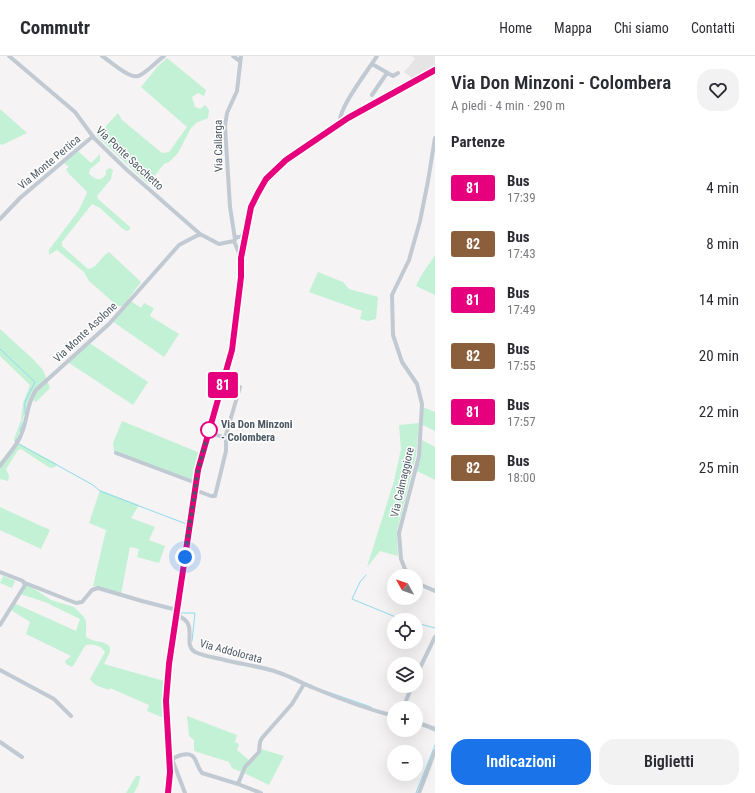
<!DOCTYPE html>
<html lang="it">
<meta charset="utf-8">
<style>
:root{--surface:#fff;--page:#f2f2f3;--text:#2b2b33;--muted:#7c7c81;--line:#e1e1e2;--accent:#1a73e8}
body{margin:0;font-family:"Roboto Condensed",sans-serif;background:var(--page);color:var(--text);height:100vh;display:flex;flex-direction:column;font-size:15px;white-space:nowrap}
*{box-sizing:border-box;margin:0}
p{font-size:13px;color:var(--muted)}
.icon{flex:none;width:22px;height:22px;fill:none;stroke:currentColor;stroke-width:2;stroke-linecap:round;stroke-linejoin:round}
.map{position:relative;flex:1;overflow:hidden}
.side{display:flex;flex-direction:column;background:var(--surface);width:320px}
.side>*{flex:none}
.badge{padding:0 8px;border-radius:3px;font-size:14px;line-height:26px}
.needle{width:26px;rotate:310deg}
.tools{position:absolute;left:387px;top:513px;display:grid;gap:8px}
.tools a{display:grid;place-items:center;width:36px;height:36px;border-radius:50%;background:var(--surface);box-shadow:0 4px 16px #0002;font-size:20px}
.you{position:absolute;width:20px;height:20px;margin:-10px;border:3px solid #fff;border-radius:50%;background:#1a73e8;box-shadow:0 0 0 6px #1a73e833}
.map>.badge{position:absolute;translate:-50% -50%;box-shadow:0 0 0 2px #fff}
h2{padding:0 16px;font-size:15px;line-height:36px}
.round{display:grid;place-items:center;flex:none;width:42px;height:42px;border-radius:16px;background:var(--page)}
.head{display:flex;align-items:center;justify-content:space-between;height:68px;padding:0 16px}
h1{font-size:19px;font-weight:600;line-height:30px}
.cta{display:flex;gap:8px;margin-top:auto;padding:8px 16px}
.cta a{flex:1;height:46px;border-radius:16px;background:var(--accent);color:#fff;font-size:16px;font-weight:600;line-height:46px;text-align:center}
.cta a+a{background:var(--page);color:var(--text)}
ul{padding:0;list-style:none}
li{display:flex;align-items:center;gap:12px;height:56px;padding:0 16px}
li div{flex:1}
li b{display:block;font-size:15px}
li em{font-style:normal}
li .badge{min-width:44px;font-weight:700;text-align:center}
header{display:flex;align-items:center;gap:24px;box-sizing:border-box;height:56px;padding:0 20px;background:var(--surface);border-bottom:1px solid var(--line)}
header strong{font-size:19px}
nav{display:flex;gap:22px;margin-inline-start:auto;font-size:14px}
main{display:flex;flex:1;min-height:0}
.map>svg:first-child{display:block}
.education{fill:#e6e4e5}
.green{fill:#c3f1d5}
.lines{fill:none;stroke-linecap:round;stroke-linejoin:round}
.stream{stroke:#90daee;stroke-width:1}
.minor{stroke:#c1cad2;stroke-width:4}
.line-casing{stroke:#fff;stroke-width:9}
.line{stroke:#e6007e;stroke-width:6}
.walk{stroke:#4a5661;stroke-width:4;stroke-dasharray:0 7.2}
.stop-dot{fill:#fff;stroke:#e6007e;stroke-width:2}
.labels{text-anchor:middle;stroke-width:3;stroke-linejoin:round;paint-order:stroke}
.street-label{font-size:11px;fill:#4a5661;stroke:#fff}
.stop-label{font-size:11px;font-weight:bold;fill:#4a5661;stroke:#fff;text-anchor:start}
</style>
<header>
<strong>Commutr</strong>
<nav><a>Home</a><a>Mappa</a><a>Chi siamo</a><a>Contatti</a></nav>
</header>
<main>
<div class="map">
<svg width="435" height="737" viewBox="0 0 435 737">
<rect width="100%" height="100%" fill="#f5f3f3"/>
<path class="education" d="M412 0H435V12L428 16 426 15 424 16V17L413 23 404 16 415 3Z"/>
<path class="green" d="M167 2 206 34 204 40 198 37 192 41 195 51 200 53 205 49 209 54 208 62 196 67 191 72 178 97 169 106 164 108 148 128 97 80 118 57 122 64 162 97 169 96 187 71 141 31 158 10Z
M0 53 27 77 2 89 0 88Z
M78 95 91 107 100 98V105L90 113 89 118C96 124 101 126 106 118V114L110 112 113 114 111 123 97 140 98 143 130 171V174L126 175 123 173 100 152 92 148 62 186V190L88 213C98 212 101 200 109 196L141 226 128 243 141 252 144 247 154 252 150 260 179 278 164 301 112 265 123 250H118L113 246 89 225 84 216 57 194 49 199V194L79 154 86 139 87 136 69 118 66 113 69 111 64 107Z
M435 199V239L416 230C421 218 429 209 435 199Z
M318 216 343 226 349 233 378 241 376 263 368 265 360 263 362 255 309 236Z
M0 273 34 304 43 314 50 332 36 346 32 343V336C24 352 23 370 16 386L57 408 55 411 50 412 21 393 18 394 6 413 9 420 8 425 0 423V406L15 387 14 383 21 364 23 347 30 329 0 300Z
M88 286 148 326 133 349 66 305Z
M423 351 435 356V375L423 369Z
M122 365 200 397 195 425 114 396 113 387Z
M419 367 416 400 397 475 398 500 380 495 367 511 394 425 401 393 399 369Z
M422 384 435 391V424L417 415 420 401Z
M100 434 139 449 131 462 155 471 149 484 165 490 159 507 137 501 139 493 130 491 121 538 93 530 106 474 89 467Z
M0 451 50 474 41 493 0 474Z
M3 520 15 525 12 532 0 527Z
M27 528 51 544 74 551 84 561 86 566V581C94 587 104 584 110 591V596L104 608 164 625V662L147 655 149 649 110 632 109 634C101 631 94 630 90 623L105 596C102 590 93 587 86 589 80 596 78 604 72 611L66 608 65 605 71 600 26 578 30 566 11 554 14 547 76 575 80 563 45 546 20 538Z
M187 660 237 679 235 686 239 688 237 694 249 704 241 716 232 712 229 706 194 695V684L189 680Z
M261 693 284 700 269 729 244 717 248 709 260 698Z
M136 720H140C140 726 137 732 134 737H126Z"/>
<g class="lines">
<path class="stream" d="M0 293 35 326 25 346V358
M20 375 23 367
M15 385 18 382
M19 388 93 429 100 435 189 469
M366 519 360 526 352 543 403 564
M416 567 435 572
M192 585 195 557H180L192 470
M325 635 371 651
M430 673 435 675
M416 737 435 689"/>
<path class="minor" d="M9 0 75 56 94 82 127 114 200 178 219 188 234 185
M102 0C110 5 129 23 138 20 145 18 157 5 164 0
M233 0 240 5
M372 8 393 20 398 17
M372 39 387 17
M340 67C337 54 369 13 377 0
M0 163 20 142 92 81
M235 183 230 151 225 70 227 57 237 35 241 0
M241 201 251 151 261 130 275 113 294 99 348 62 435 14
M225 382 240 331
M116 397 196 427
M0 410C7 400 17 390 21 379 28 364 26 348 36 334L109 268 179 189 200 178
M195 434 211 440H215L226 395V384L225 382 209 376
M0 516 23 525 25 529 0 569
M411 520 405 513 401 503 399 477 419 400 422 348 417 328 402 306 393 279 392 239 409 204 420 165 428 125 435 82
M416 525 419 528 435 535
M25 527 76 547 82 546 92 534 98 532 142 545 177 554
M176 559C201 567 181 588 195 596 203 600 212 601 221 603 239 608 259 610 277 616 290 620 301 627 314 632 340 643 367 653 394 660
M0 614 54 643 71 660
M416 620 435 581
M403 652 412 630
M416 666 435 673
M0 686 22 701
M169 702 172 703C175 701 178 700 181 699 198 695 194 707 202 717L238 728 245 711 259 696 260 686 262 682 292 648 304 628
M172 703 185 737
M238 728 261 737
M168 737 170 716 166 645 167 619 199 414 234 286 241 214V202L234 185 237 181H241L246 174
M419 737 435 695"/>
</g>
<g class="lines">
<g class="line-casing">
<path id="line" d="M168 737 170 716 166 645 169 608 198 414 232 294 241 221V202L251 151 258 137 266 123 286 104 348 62 435 14"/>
</g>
<use href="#line" class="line"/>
<path class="walk" d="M185 501 198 414 209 374"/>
</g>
<circle class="stop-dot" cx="209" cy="374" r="8"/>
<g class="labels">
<g class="street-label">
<text transform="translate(218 90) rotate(-91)" y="4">Via Callarga</text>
<text transform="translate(130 102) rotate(43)" y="4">Via Ponte Sacchetto</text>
<text transform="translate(49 106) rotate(-40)" y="4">Via Monte Pertica</text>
<text transform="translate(85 276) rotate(-43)" y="4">Via Monte Asolone</text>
<text transform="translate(402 426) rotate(-77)" y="4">Via Calmaggiore</text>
<text transform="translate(231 595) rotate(15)" y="4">Via Addolorata</text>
</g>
<g class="stop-label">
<text x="221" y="372">Via Don Minzoni<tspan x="221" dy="13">- Colombera</tspan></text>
</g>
</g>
</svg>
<div class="tools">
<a><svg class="needle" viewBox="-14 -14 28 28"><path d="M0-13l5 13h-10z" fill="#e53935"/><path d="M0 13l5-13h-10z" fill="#7c7c81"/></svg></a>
<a><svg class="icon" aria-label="locate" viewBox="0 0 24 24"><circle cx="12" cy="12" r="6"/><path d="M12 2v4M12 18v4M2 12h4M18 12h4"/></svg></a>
<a><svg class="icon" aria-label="layers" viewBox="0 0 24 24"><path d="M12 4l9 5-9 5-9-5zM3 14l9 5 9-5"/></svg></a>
<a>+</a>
<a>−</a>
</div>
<div class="you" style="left:185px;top:501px"></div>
<b class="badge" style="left:223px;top:329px;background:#e6007e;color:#fff">81</b>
</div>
<section class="side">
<div class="head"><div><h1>Via Don Minzoni - Colombera</h1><p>A piedi · 4 min · 290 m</p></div><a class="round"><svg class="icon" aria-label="heart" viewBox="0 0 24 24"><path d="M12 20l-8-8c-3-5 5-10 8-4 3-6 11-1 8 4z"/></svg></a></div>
<h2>Partenze</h2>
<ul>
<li><span class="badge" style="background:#e6007e;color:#fff">81</span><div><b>Bus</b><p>17:39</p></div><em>4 min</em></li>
<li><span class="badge" style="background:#8b5e3c;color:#fff">82</span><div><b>Bus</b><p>17:43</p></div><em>8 min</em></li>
<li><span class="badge" style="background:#e6007e;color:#fff">81</span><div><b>Bus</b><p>17:49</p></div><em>14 min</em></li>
<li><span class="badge" style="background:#8b5e3c;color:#fff">82</span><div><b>Bus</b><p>17:55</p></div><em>20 min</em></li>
<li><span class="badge" style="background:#e6007e;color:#fff">81</span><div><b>Bus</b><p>17:57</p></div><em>22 min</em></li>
<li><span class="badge" style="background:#8b5e3c;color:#fff">82</span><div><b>Bus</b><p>18:00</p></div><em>25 min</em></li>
</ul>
<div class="cta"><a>Indicazioni</a><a>Biglietti</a></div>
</section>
</main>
